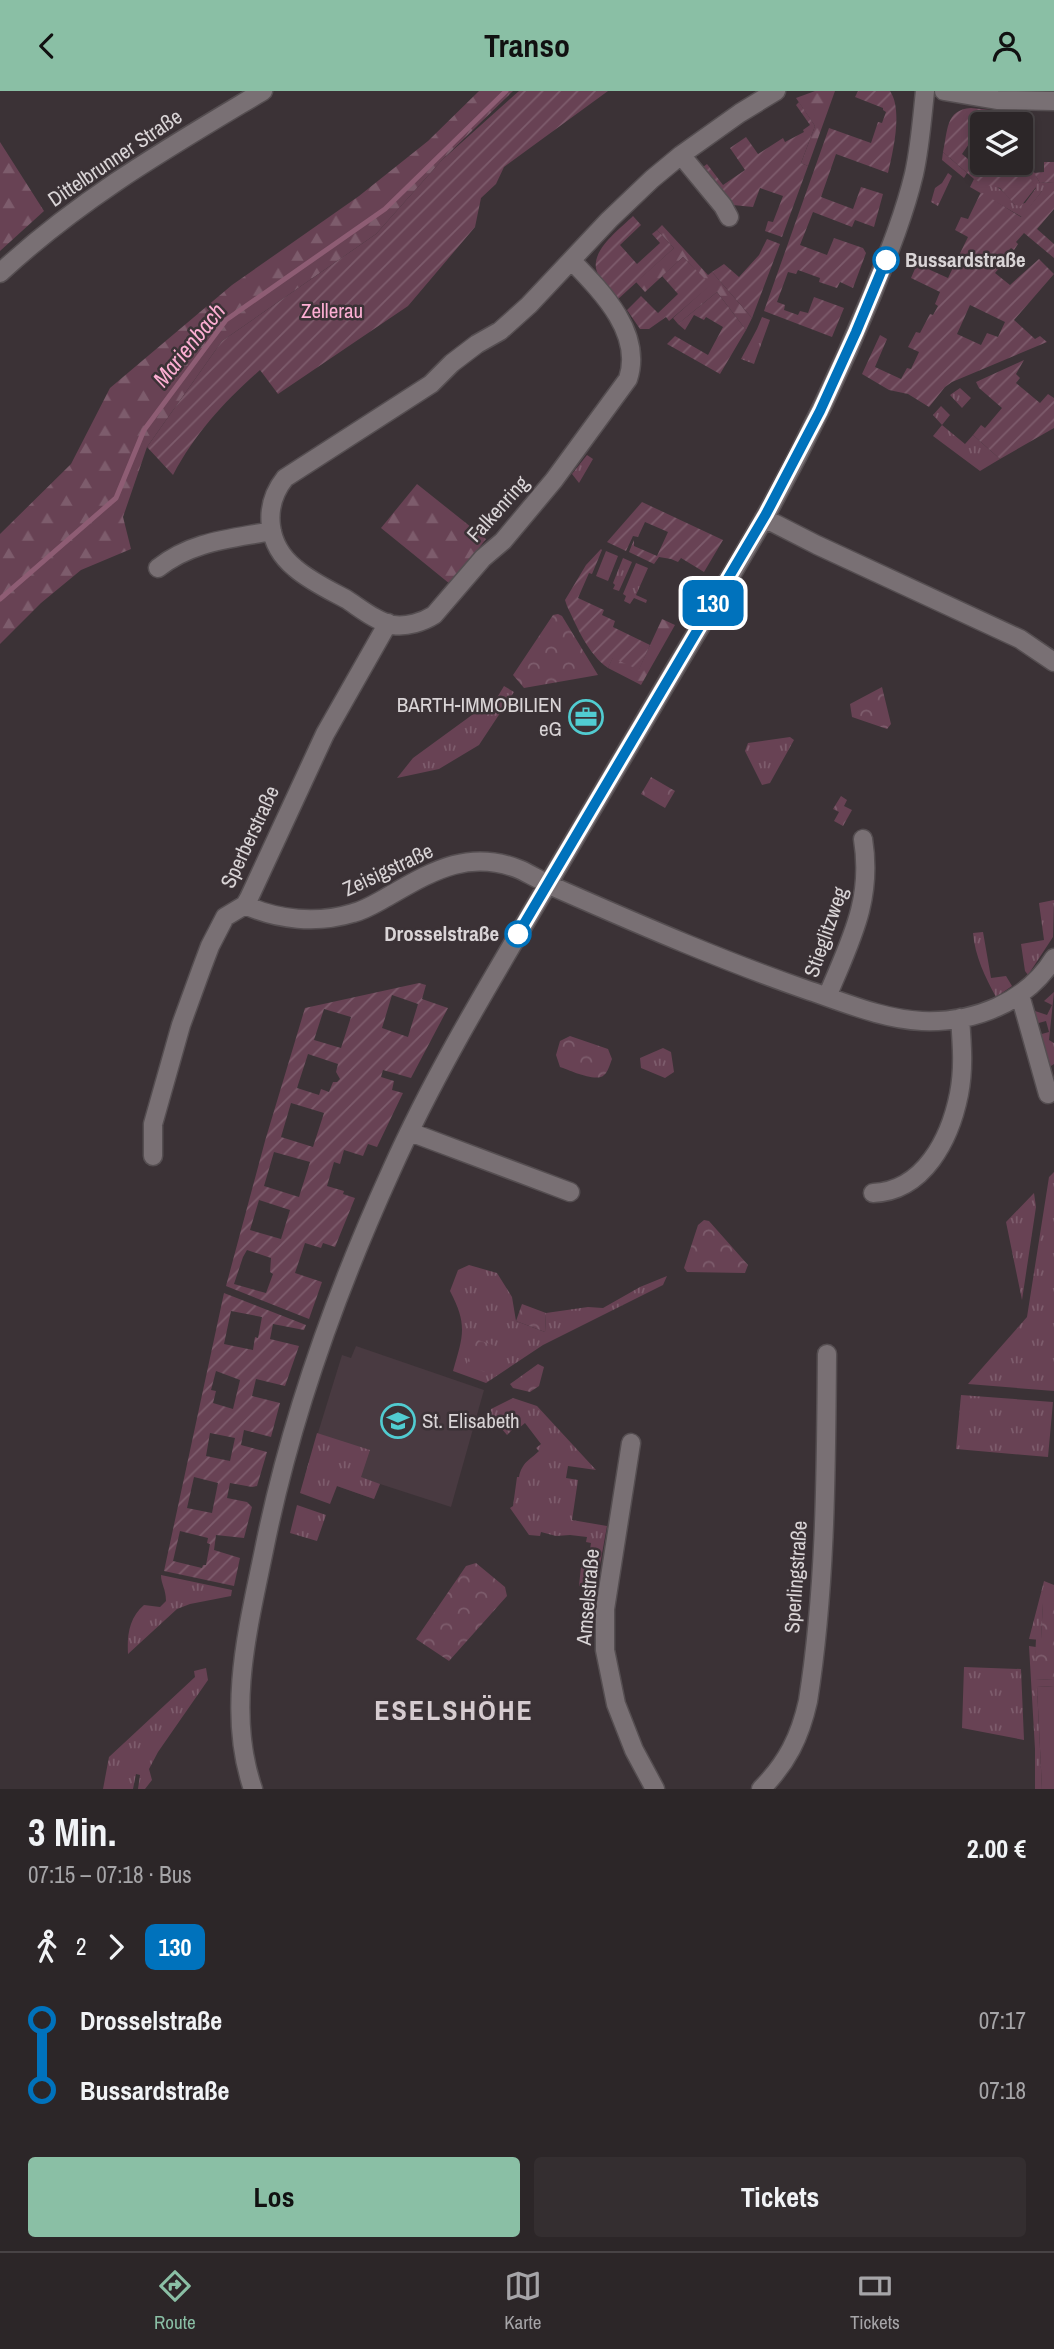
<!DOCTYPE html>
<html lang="de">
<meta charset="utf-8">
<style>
:root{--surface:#2c2628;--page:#342e30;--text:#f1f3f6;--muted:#a6a5a8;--line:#484345;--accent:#8abfa5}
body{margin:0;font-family:"Archivo Narrow",sans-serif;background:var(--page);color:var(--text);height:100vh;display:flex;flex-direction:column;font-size:26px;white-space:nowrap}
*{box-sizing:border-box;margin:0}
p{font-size:23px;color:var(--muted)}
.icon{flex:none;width:38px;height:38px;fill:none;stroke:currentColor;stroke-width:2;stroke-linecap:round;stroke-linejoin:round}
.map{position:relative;height:1698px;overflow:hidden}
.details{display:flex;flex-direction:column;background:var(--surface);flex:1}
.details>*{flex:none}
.badge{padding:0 14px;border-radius:10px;font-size:24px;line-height:46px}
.tools{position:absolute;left:970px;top:21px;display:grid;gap:14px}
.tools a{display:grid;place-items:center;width:63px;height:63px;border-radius:7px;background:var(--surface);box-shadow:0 4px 10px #0003,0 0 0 2px var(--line);font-size:35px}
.map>.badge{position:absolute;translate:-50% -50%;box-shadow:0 0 0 4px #fff}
.legs{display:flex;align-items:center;gap:10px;height:77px;padding:0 28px;font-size:23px}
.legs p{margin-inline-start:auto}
.overview{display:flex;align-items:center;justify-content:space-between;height:119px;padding:0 28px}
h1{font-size:38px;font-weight:700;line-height:52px}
.cta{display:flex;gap:14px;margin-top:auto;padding:14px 28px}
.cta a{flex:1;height:80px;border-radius:7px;background:var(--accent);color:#111;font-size:28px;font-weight:700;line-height:80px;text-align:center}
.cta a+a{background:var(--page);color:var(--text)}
ul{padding:0 28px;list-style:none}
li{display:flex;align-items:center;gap:24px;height:70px;font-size:26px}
li i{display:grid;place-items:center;width:10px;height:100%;margin:0 9px;background:currentColor}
li i::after{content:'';width:18px;height:18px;margin:-9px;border:5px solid;border-radius:50%;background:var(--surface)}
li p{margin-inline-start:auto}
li:first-child i{background:linear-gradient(#0000 50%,currentColor 0)}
li:last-child i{background:linear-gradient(currentColor 50%,#0000 0)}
header{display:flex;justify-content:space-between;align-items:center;height:91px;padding:0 28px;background:var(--accent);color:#111;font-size:32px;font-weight:700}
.dock{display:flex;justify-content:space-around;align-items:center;height:98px;border-top:2px solid var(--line);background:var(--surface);font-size:19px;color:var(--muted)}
.dock a{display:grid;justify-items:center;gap:4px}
.dock .active{color:var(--accent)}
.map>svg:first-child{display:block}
.built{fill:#493a41}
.grass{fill:url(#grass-tufts)}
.forest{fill:url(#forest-firs)}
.park{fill:url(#park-crowns)}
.garden{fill:url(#garden-furrows);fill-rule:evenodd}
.pitch{fill:#684254}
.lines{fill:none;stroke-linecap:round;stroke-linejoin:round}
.stream{stroke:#8e5d74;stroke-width:5}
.minor-casing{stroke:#554e51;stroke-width:21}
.minor{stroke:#797074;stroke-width:18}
.line-1-casing{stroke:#fff;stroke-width:16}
.line-1{stroke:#0072bc;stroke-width:10}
.stop-1-dot{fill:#fff;stroke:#0072bc;stroke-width:3.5}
.labels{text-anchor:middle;stroke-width:5;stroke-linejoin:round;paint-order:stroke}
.street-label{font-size:21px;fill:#d9d4d6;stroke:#3b3236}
.stop-label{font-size:21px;font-weight:bold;fill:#d9d4d6;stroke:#3b3236;text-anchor:start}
.park-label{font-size:21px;fill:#fdafd4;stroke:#3b3236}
.poi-label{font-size:21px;fill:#d9d4d6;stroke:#3b3236;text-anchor:end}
.water-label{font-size:23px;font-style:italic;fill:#fcaed2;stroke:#3b3236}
.district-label{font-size:28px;font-weight:bold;letter-spacing:2px;fill:#d6ccd0;stroke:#3b3236}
</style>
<header><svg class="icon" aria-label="back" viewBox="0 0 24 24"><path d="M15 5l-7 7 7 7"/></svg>Transo<svg class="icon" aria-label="person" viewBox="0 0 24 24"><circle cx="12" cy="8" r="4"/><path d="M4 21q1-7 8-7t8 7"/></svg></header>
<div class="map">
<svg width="1054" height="1698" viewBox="0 0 1054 1698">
<defs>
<pattern id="grass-tufts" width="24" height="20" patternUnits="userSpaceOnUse" patternTransform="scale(1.75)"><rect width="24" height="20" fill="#684254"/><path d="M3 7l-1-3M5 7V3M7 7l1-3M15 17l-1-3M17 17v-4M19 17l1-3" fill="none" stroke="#7d5c6c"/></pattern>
<pattern id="forest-firs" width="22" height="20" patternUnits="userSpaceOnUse" patternTransform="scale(1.75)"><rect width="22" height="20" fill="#684254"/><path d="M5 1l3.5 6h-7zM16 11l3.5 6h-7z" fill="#7d5c6c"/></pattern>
<pattern id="park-crowns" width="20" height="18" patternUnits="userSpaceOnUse" patternTransform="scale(1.75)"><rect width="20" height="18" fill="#684254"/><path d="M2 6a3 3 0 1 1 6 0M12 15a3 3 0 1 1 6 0" fill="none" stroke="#7d5c6c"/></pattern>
<pattern id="garden-furrows" width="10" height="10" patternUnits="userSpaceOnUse" patternTransform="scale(1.75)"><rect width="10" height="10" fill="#684254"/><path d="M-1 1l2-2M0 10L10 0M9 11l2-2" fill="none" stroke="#7d5c6c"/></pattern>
</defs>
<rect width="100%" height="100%" fill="#3b3236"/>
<path class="built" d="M356 1255 484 1299 451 1416 380 1393 374 1408 305 1384 342 1264 351 1267Z"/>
<path class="grass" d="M1006 21 1022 22C1023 51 1025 66 1040 92L1054 91V100H1042L1022 126 970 96 974 88C982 92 990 93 997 96 1004 100 1010 108 1015 114L1025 112 1036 97 1020 71V33H1015L1014 28 1006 29Z
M943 61 967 82 964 87 942 69Z
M948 82 952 85 938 115 931 111 935 97 942 92Z
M762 226 770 229 754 273 741 268 757 238Z
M960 297 971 307 962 317 950 304Z
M941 315 950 324 942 334 965 353 973 344 1000 368 980 380 933 345 942 334 933 324Z
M587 364 593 368 579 392 572 383Z
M606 460 618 465 608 490 596 485Z
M623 467 632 471 619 500 613 498 615 494 613 492Z
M636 472 648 477 636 504 647 509 646 512 634 507 630 513 624 510 626 505 623 503Z
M504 595 514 601 479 654 439 678 397 687 413 667 498 605Z
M790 646 794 649 770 692 762 694 745 660 748 652Z
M1054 809 1053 846 1028 884 1025 880 1021 853 1044 849 1039 812Z
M983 841 991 887 1006 885 1012 895 996 906C985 886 975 865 973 842Z
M1054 901 1049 949 1054 952V973L1048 977 1038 944 1049 941 1046 930 1035 933 1033 923 1035 920 1047 924 1052 914 1044 910Z
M663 957 671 961 674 981 665 987 641 977 640 967Z
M1054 1081V1300L968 1293 1027 1226 1049 1086Z
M1034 1102 1036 1116 1022 1209 1006 1131Z
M469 1174 497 1182 512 1206 516 1230 545 1241 546 1222 588 1216 603 1217 640 1196 667 1185 663 1194 543 1254 486 1292 453 1280C463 1245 468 1234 450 1200L458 1179Z
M961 1304 1053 1311 1048 1366 956 1358Z
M513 1307 537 1315 596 1379 568 1375 566 1387 578 1389 572 1429 607 1435 596 1496 594 1497 579 1495 581 1476 587 1477 591 1452 586 1451 587 1446 570 1444 556 1445 541 1441 540 1445 529 1444 510 1417 513 1415 517 1386H519C522 1371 530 1369 539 1360L536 1357 541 1353 525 1332 519 1337 516 1335 507 1344 490 1324 491 1318Z
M317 1342 370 1359 361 1386 380 1393 374 1408 337 1395 330 1413 300 1402Z
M297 1414 326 1424 317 1450 290 1442Z
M161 1484 232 1499 231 1505 190 1513 177 1518 128 1563C127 1544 129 1527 144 1514L160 1516 166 1510C166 1498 161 1493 161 1484Z
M1044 1490 1054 1494V1512H1043L1041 1549 1029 1548Z
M1029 1555 1036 1556 1035 1588 1054 1589V1595L1037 1596 1042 1698H1035V1658Z
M964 1576 1021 1578 1024 1649 962 1637Z
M206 1577 208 1589 158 1661 149 1678 152 1689 145 1698H138L140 1684 136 1683 133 1698H103L109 1666 195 1586 194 1580Z"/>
<path class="forest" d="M479 0H513L442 69 376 143 222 250 147 356 123 426 131 458 81 479 41 512 0 553V443L71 373 110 297 232 194 359 105 428 50Z
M815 0H835L808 75 801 72 815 35 796 7Z
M0 51 44 120 0 160Z
M662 134 708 184 712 181 752 227 746 239 717 201 678 233 673 227 710 194 683 166 645 201 636 191 674 157 657 139Z
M417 393 486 448 450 493 381 437Z
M662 528 675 534 641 594 608 577 613 566 639 578Z"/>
<path class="park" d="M558 523 562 525 598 584 524 597 513 584 553 524Z
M882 596 891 633 887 638 852 626 850 613Z
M651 686 675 700 665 717 641 703Z
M841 705 847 709 844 715 852 719 843 735 834 730 839 721 833 718Z
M570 945 608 958 612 968C610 973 608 981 604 984 597 992 569 979 560 976L556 964 560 950Z
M704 1129 709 1130 748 1174 745 1182 687 1181 684 1177 698 1134Z
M522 1213 546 1222 545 1241 516 1230Z
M475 1248 493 1254 485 1281 466 1275Z
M538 1273 544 1276 539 1295 530 1301 513 1297 510 1293Z
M476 1472 505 1496 507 1505 449 1570 416 1548 466 1475Z
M1043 1511 1054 1512V1589L1034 1588 1036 1548H1041Z"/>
<path class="garden" d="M519 0H608L504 76 496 93 481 107 475 136 408 215 278 303 260 279C224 311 196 341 173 384L147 356 222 250 376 143 442 69Z
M858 0H890C903 19 893 60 888 82L836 63 821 106 853 118 861 96 883 103 874 136 855 129 852 136 813 121 800 154 827 164 834 147 863 157 866 162 853 197 840 191 837 197 819 191 820 187 798 179 796 183 788 181 777 211 785 214 784 219 798 224 800 220 808 222 814 206 844 217 832 246 764 220 829 37 871 52 878 31 882 32 886 21 883 19V17L855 6Z
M799 11 815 35 801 72 808 75 782 146 765 140 768 130 773 131 783 105 760 97 753 116 733 114 703 76 707 73 723 94 745 79 730 57 746 46 758 63 783 47 785 51 804 41 803 39 810 34 796 14Z
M971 17 990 19 991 33H982V42L978 40 962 63 986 83 996 72 1020 71 1036 96 1021 115 1015 114 1000 97 985 94 974 88 943 61C948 40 945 19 971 17Z
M1044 71H1054V91L1040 92 1034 82 1044 81Z
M1042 100H1054V118L1037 138 1054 153V167L1024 142 1016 151 1018 153 1014 159 1011 157 998 172 1001 175 995 182 1010 194 1039 168 1054 183 1014 229 1035 248 1040 245 1047 251 952 291 945 296 929 316 908 303 889 299 862 283 880 244 887 248 875 276 901 288 907 277 911 278 919 261 908 256 916 241 920 242 930 223 933 224 938 215 935 213 940 201 911 187 917 173 948 187 968 146 955 139 961 126 968 128 981 101 1021 126ZM970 214 1005 231 998 246 987 242 981 254 957 243Z
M633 125 641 134 620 154 637 173 660 152 652 143 657 139 674 157 617 209C611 201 601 191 597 181 589 160 620 138 633 125Z
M767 148 780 153 752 227 712 181 724 173 739 186 759 164Z
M683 166 711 194 669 230 666 226 649 238H640L627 219 641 205 658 222 678 203 662 185Z
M717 201 746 239 720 283 667 253 675 245 708 264 723 236 706 226 704 229 694 224 685 239 678 233Z
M1024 269 1016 283 1020 287 1016 292 1040 312 1048 303 1054 307V337L1000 368 973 344 981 334 985 337 1002 317 979 297 976 291Z
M642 411 723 449 704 481 681 467 678 471 671 468 659 466 654 473 629 461 634 449V455L657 465 668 441 645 431 638 446 633 445 626 460 607 451Z
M601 458 602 459 592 483 589 482 578 507 604 519 602 524 615 530 613 536 650 554 639 579 613 567 608 577C588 563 577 536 567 515L565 509 586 474Z
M419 892 426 894 422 908 448 917 411 987 383 979 381 986 394 990 392 999 403 1002 377 1056 368 1053 363 1065 344 1059 340 1073 334 1071 327 1095 344 1100 343 1103 355 1107 335 1156 323 1152 321 1157 305 1152 295 1182 322 1191 309 1228 226 1195 265 1050 305 917ZM392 904 418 913 408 946 382 937ZM324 918 351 926 341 957 314 949ZM308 963 338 973 336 981 340 988 337 991H333L329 1001 321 998 319 1004 297 997ZM291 1012 324 1022 313 1056 281 1046ZM274 1061 310 1071 299 1106 264 1095ZM259 1109 290 1119 281 1148 250 1139ZM247 1159 271 1167 270 1181 273 1183 266 1202 234 1193 243 1166Z
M224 1202 306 1234 304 1239 273 1233 270 1248 299 1255 285 1295 256 1288 252 1305 280 1312 271 1346 244 1339 241 1354 267 1361 257 1395 252 1396 230 1392 227 1407 247 1411 252 1416 244 1447 216 1444 214 1459 240 1467 234 1495 164 1480ZM231 1220 262 1226 258 1247 255 1246 253 1259 224 1253ZM216 1280 240 1289 233 1318 213 1312 216 1300 211 1299ZM210 1342 235 1347 230 1370 206 1365ZM194 1386 218 1392 212 1422 187 1417ZM180 1440 208 1447 207 1452 210 1453 206 1474H203L202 1477 173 1470Z"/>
<path class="pitch" d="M1054 1595V1698H1042L1037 1596Z"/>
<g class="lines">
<path class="stream" d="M0 508 116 407 144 339 226 229 385 118 506 0"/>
<g class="minor-casing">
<path id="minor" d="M944 0 997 9 1054 10
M681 64 723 115 729 126
M572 170C602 201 643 242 628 288L554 389 503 450 483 467 434 524C423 531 407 536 393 534 377 531 360 517 346 508 329 499 310 490 295 477 267 454 262 416 285 387L431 293 452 272 477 253 500 240 529 214 609 129 652 88 681 64 740 22 776 0
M0 182C82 106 168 57 263 0
M764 427 817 454 1020 548 1054 571
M158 477C192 450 230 448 272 440
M245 814C278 829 317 833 353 822 365 819 376 812 387 806 431 781 468 757 521 779 535 786 549 794 563 800 645 836 726 871 810 900 846 912 883 928 922 930 974 932 1026 912 1054 867
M1020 904 1048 1003
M827 906C850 850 873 810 863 748
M410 1041 570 1101
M153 1065V1033L181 934 201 879 210 855 225 826 245 814 249 807 325 643 388 532
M873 1102C924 1100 950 1048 959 1003 964 978 962 953 960 927
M631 1352 605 1518V1559L616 1613 634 1659 655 1698
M253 1698C226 1621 248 1537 264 1459 290 1329 336 1201 391 1080 433 986 486 898 538 810 581 738 623 665 666 593 699 537 734 481 766 424 805 354 840 281 871 206 887 166 904 125 914 83 920 56 922 28 925 0
M761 1698C787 1672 800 1646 808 1610 826 1496 826 1378 827 1263"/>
</g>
<use href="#minor" class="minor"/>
</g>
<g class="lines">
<g class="line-1-casing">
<path id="line-1" d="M518 843 766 423 820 320 856 241 886 169"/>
</g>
<use href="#line-1" class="line-1"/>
</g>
<defs>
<g id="office-ring" transform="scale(1.75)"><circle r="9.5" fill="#3b3236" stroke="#51ccd1" stroke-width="1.5"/><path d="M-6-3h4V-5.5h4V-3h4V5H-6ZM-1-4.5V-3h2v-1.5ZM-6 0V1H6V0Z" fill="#51ccd1"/></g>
<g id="school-ring" transform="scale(1.75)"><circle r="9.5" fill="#3b3236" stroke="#51ccd1" stroke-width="1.5"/><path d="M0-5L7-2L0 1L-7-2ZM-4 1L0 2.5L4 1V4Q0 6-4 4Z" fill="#51ccd1"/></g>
</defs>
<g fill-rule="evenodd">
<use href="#office-ring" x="586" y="626"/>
<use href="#school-ring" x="398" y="1330"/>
</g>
<g class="stop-1-dot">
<circle cx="886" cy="169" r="12"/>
<circle cx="518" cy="843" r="12"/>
</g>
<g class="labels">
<g class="street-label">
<text transform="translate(115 67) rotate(-34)" y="7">Dittelbrunner Straße</text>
<text transform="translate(498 418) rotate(-48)" y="7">Falkenring</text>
<text transform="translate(250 746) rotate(-65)" y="7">Sperberstraße</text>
<text transform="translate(388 779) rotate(-25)" y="7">Zeisigstraße</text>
<text transform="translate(826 841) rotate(-71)" y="7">Stieglitzweg</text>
<text transform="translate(796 1486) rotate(-86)" y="7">Sperlingstraße</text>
<text transform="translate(588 1506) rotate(-85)" y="7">Amselstraße</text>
</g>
<g class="stop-label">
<text x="905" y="176">Bussardstraße</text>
<text x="499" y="850" text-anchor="end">Drosselstraße</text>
</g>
<g class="park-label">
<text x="332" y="227">Zellerau</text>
</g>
<g class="poi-label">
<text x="562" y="621">BARTH-IMMOBILIEN<tspan x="562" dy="24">eG</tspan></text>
<text x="422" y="1337" text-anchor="start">St. Elisabeth</text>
</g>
<g class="water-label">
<text transform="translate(189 254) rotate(-51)" y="8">Marienbach</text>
</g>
<g class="district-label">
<text x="454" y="1629">ESELSHÖHE</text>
</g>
</g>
</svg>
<div class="tools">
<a><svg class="icon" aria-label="layers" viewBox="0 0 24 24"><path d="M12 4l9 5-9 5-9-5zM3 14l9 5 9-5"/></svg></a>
</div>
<b class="badge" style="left:713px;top:512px;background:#0072bc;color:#fff">130</b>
</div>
<section class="details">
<div class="overview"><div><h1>3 Min.</h1><p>07:15 – 07:18 · Bus</p></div><b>2.00 €</b></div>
<div class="legs"><svg class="icon" aria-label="walk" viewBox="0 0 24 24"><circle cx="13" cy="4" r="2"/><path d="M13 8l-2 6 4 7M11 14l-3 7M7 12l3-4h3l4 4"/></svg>2<svg class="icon" aria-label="forward" viewBox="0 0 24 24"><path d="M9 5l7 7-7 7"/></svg><b class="badge" style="background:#0072bc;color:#fff">130</b></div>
<ul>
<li><i style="color:#0072bc"></i><b>Drosselstraße</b><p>07:17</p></li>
<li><i style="color:#0072bc"></i><b>Bussardstraße</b><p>07:18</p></li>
</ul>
<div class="cta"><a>Los</a><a>Tickets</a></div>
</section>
<nav class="dock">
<a class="active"><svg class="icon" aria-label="directions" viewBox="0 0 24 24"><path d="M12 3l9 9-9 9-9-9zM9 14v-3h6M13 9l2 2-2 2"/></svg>Route</a>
<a><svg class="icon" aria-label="map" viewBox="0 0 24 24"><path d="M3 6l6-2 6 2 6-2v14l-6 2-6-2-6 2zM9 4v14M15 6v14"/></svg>Karte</a>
<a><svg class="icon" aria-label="tickets" viewBox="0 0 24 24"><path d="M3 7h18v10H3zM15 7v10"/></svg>Tickets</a>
</nav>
